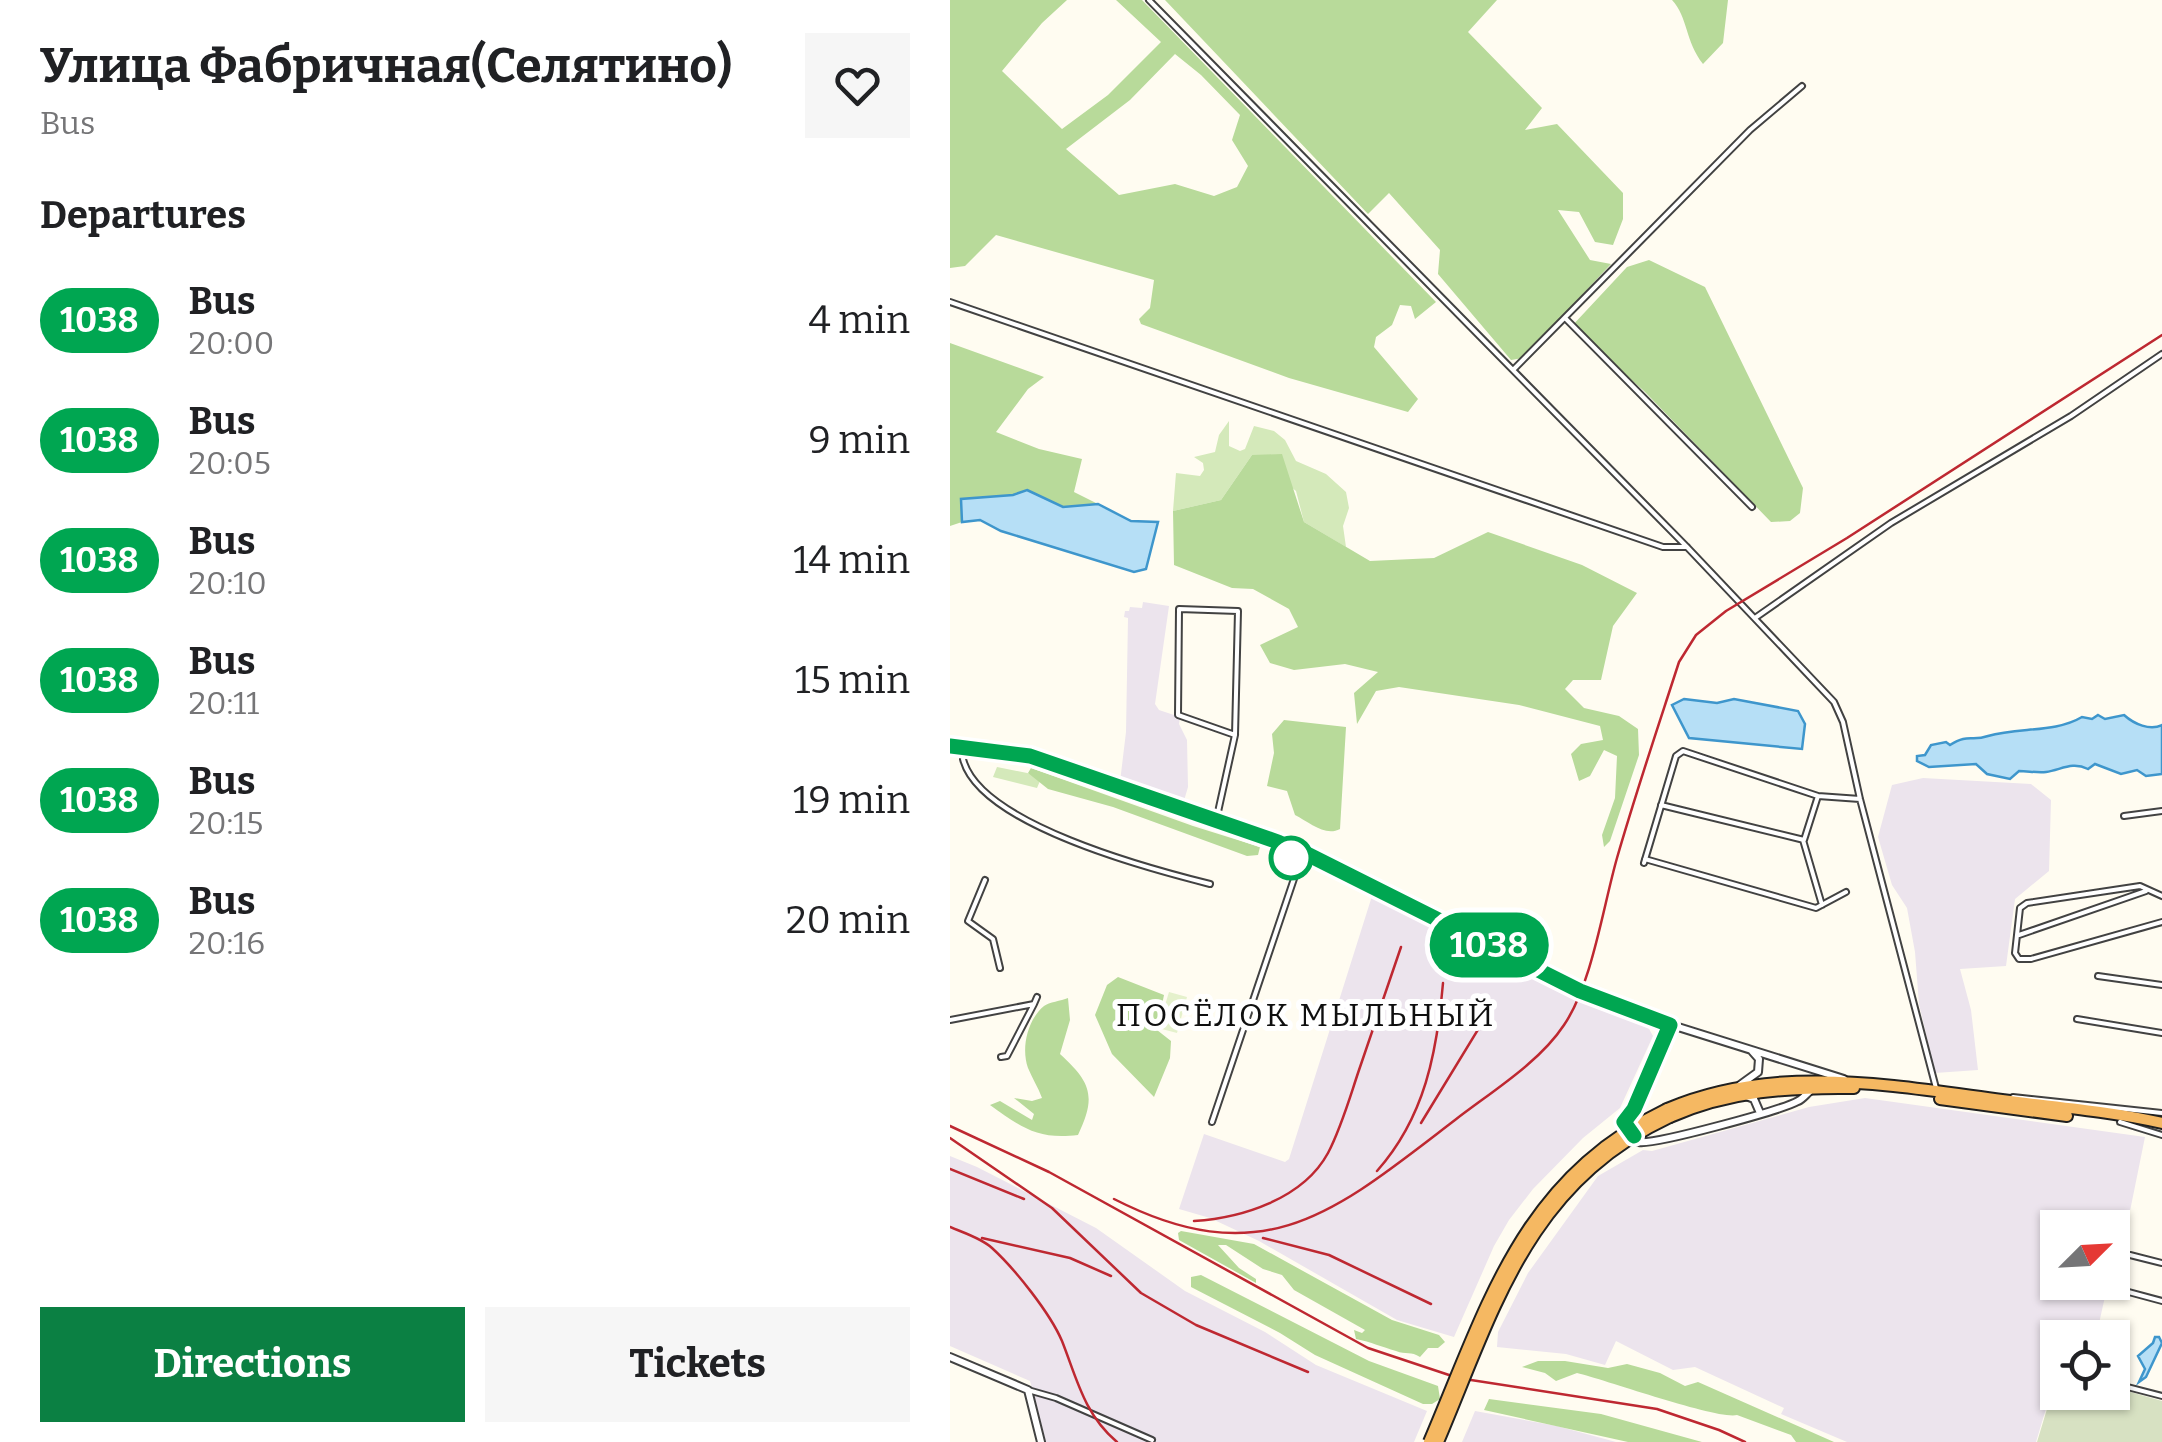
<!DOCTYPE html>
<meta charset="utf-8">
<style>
:root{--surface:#fff;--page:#f6f6f6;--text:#202124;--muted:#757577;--accent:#0b8043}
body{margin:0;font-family:Bitter,serif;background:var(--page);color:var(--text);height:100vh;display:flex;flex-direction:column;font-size:38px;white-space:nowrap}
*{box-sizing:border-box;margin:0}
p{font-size:32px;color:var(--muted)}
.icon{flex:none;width:55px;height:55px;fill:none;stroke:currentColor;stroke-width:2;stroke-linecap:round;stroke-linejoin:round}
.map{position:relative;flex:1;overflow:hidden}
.drawer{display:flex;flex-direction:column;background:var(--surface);width:950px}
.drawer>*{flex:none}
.badge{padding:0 20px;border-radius:32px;font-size:35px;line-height:65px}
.needle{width:65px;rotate:66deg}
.fabs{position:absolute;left:1090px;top:1210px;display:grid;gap:20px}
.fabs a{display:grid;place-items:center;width:90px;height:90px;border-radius:0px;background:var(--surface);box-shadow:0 2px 8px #0004;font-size:50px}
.map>.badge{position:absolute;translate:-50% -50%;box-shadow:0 0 0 5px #fff}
h2{padding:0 40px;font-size:38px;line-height:90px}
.round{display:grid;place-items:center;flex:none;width:105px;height:105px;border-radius:0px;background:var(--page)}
.summary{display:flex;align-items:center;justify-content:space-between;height:170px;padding:0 40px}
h1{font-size:48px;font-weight:700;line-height:75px}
.cta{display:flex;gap:20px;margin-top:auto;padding:20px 40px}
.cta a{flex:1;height:115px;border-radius:0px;background:var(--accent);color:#fff;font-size:40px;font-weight:700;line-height:115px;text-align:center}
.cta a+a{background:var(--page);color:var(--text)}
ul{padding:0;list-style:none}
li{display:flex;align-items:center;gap:30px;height:120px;padding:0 40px}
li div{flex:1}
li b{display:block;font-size:38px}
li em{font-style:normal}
li .badge{min-width:110px;font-weight:700;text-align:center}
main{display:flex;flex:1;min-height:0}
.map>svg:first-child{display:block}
.industrial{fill:#ece4ed}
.green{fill:#d4e9ba}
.forest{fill:#b8da9a;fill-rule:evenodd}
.cemetery{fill:#d7e1c2}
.pitch{fill:#e5f1cc}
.water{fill:#b6dff6;stroke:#3e96cc;stroke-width:2.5}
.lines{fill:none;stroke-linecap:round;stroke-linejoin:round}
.minor-casing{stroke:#424242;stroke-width:8}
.tertiary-casing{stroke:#424242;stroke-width:10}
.trunk-casing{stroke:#202020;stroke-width:14}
.minor{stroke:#fff;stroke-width:4}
.tertiary{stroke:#fff;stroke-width:6}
.trunk{stroke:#f5b862;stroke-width:10}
.rail{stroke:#be2831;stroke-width:2.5}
.trunk-bridge-casing{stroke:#202020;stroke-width:14;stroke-linecap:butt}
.trunk-bridge{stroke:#f5b862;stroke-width:10}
.line-casing{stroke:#fff;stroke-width:22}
.line{stroke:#00a651;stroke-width:15}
.stop-dot{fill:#fff;stroke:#00a651;stroke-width:5}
.labels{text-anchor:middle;stroke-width:10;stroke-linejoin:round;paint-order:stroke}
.neighbourhood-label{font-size:32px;letter-spacing:2.5px;fill:#0f0f0f;stroke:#fff}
</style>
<main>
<section class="drawer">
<div class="summary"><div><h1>Улица Фабричная(Селятино)</h1><p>Bus</p></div><a class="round"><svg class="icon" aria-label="heart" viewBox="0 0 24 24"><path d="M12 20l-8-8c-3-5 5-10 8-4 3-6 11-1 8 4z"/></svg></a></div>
<h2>Departures</h2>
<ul>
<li><span class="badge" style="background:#00a651;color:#fff">1038</span><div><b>Bus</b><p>20:00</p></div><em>4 min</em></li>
<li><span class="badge" style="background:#00a651;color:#fff">1038</span><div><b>Bus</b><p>20:05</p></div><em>9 min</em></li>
<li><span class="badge" style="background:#00a651;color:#fff">1038</span><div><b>Bus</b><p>20:10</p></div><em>14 min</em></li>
<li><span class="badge" style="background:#00a651;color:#fff">1038</span><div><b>Bus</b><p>20:11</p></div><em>15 min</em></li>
<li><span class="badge" style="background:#00a651;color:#fff">1038</span><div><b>Bus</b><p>20:15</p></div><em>19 min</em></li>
<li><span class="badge" style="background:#00a651;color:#fff">1038</span><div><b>Bus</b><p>20:16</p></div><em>20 min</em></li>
</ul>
<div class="cta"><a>Directions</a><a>Tickets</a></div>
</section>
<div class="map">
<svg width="1212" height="1442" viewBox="0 0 1212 1442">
<rect width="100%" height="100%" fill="#fffcf1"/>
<path class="industrial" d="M193 602 219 606 205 704 209 710 230 717 229 724 237 740 238 787 233 804 170 782 176 732 178 618 174 617 175 611H179L180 607 192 608Z
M973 778 1081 784 1101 800 1099 871 1065 899 1056 966 1010 969 1021 1010 1028 1070 985 1073 969 1004 965 952 957 908 942 885 928 837 942 785Z
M422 896 615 995 698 1027 703 1036 670 1108 633 1138 583 1189 559 1220 544 1246 504 1337 447 1320 309 1241 260 1218 229 1209 254 1134 335 1162 339 1159Z
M915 1098 1195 1137 1180 1211 1160 1227 1108 1228V1282L1158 1283 1146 1337 1108 1338 1107 1372 1086 1442H897L831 1414 834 1408 745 1367 723 1370 666 1341 655 1365 616 1354 547 1347 548 1332 578 1273 648 1176 693 1150 702 1151 859 1107Z
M0 1156 27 1167 146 1228 235 1291 315 1332 366 1365 477 1411 464 1442H96L80 1381 0 1346Z
M525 1411 607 1426 666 1442H512Z"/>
<path class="green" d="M279 421V446L290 451 295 449 304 426 324 431 335 440 346 461 376 474 396 492 399 508 393 526 396 547 354 522 346 491 302 455 271 500 223 511 226 473 250 476 254 470 253 463 244 457 265 452 269 435Z
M47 767 92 776 87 788 43 777Z"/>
<path class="forest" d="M0 0H117L92 23 52 71 112 129 158 95 211 42 166 0H192L486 302 465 319 461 306 450 305 442 325 426 337 424 347 468 399 458 412 339 378 191 324 189 319 200 308 204 280 46 235 15 266 0 268ZM225 54 251 75 290 115 282 140 298 166 287 187 264 196 225 184 169 195 116 149 180 100Z
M215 0H547L518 32 592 108 575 130 607 124 673 193V219L663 245 645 242 629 212 608 210 640 260 661 264 573 358 561 360 488 274 490 250 439 193 418 214Z
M722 0H778L773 43 753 64C735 41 738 17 722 0Z
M699 260 755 287 853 488 850 513 840 521 821 522 694 391 621 327 677 267Z
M0 343 94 377 78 389 46 432 89 449 132 459 124 492 148 504 113 507 77 490 63 495 12 499V522L0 526Z
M332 454 354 522 420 561 484 558 538 532 632 565 687 593 663 626 651 680H623L615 689 634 708 669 716 688 729 689 755 660 841 654 847 652 835 665 798 667 756 654 750 640 776 629 781 621 754 631 744 653 740 650 726 569 705 449 687 426 691 407 724 404 693 428 672 395 664 344 670 320 663 310 645 348 627 339 609 303 589 282 588 224 565 223 511 271 500 302 455Z
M334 720 396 727 390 829C375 837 359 822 345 815L337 791 317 786 324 753 322 734Z
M81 768 243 826 310 847 308 855 297 856 163 807 98 789 78 773Z
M168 977 214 995 207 1030 221 1041 220 1058 204 1097 162 1054 145 1015 157 985Z
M118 998 120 1020 110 1054C142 1083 146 1097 128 1135 87 1140 71 1127 40 1105L50 1101 82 1120 84 1114 64 1098 82 1101 92 1098C88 1087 82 1078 78 1068 71 1049 77 1020 94 1006 99 1002 111 1001 118 998Z
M231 1231 304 1244 442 1320 489 1335 495 1342 488 1348H478L470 1357C461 1351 456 1355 446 1351 432 1347 421 1342 406 1339L404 1330 412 1333 415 1330 344 1290 332 1275 313 1269 276 1245H268L289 1268 306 1279V1283L229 1240 228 1233Z
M251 1275 419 1361 488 1386 490 1399 482 1404H473L365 1355 330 1333 241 1287V1277Z
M588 1361H615L658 1368 677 1364 710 1373 735 1386 748 1382 884 1442H846L841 1435 787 1415C768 1420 656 1380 627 1373L606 1381 595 1373 572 1367Z
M539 1399 651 1414 752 1442H678L534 1410Z"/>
<path class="cemetery" d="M1107 1376 1108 1392H1162L1163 1387 1212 1401V1442H1087Z"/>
<path class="pitch" d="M219 992 237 997 227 1033 208 1028Z"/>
<path class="water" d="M77 490 113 507 148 504 181 521 208 522 196 569 184 572 51 531 30 520 12 522 11 499 63 495Z
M734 699 767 703 784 699 848 711 855 724 852 749 739 738 722 705Z
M1148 715 1155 719 1174 715C1184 724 1200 731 1212 725V774L1196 776 1187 770 1171 774 1145 764 1138 769C1122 761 1111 770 1096 772 1087 773 1078 771 1069 771L1060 779 1037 774 1026 764 979 767 967 761V756L975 755 981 745 996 742 1000 745C1019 733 1021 742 1038 736 1069 727 1105 733 1132 717L1142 719Z
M1205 1337H1209L1212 1343 1196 1377 1189 1382 1195 1369 1188 1356 1203 1343Z"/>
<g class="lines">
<g class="minor-casing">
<path id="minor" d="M199 0 737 547 884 702 893 722 910 799 986 1088
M0 302 713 547H737
M616 319 802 507
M563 370 800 130 852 86
M805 618 941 523 1121 416 1212 354
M17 750 13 759C29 824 200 869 260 884
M711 805 854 840 868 796
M1174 816 1212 811
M266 821 285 735 288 611 229 609 228 715 285 735
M853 840 872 905
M695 859 866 908 896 892
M694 863 726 756 733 751 868 796 910 799
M35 880 18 921 43 939 50 968
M1212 896 1190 886 1077 903 1070 908 1065 953 1069 959H1081L1212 922
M1069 935 1196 891
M1148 976 1212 985
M1127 1019 1212 1033
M0 1020 84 1004 87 997
M51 1057 57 1056 84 1004
M1063 1097 1212 1113
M262 1122 353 852
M1170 1122 1212 1135
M1180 1255 1212 1263
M1160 1287 1212 1301
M1162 1383 1212 1396
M78 1390 106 1398 202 1440"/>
</g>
<g class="tertiary-casing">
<path id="tertiary" d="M0 746 80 756 328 842 384 866 630 991 696 1017 894 1079
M720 1025 684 1109 675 1121 689 1142C704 1145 832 1110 848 1101 853 1099 856 1094 860 1091
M790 1085 808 1072 809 1059 801 1050
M796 1096 804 1099 810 1113
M0 1357 78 1390 91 1442"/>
</g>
<g class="trunk-casing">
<path id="trunk" d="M990 1099 1117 1116
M717 1109C825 1063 939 1085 1052 1100 1105 1107 1160 1111 1212 1123
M720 1117C779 1091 840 1087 904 1088"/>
</g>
<use href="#minor" class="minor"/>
<use href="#tertiary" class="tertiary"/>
<use href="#trunk" class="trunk"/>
<path class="rail" d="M471 1123 543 1005
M0 1126 99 1172 418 1348 508 1378 707 1409 769 1430 795 1442
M0 1138 102 1208 191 1293 246 1325 358 1372
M0 1169 74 1199
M427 1171C475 1117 487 1052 493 983
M164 1199C315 1276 386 1211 505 1120 541 1092 589 1063 614 1025 642 984 653 907 667 858 686 792 708 727 729 662L746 635 776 611 897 538 1212 335
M244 1221C292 1218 353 1199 378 1153 391 1128 399 1100 408 1073 422 1031 437 989 451 947
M0 1227C14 1233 31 1238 42 1248 65 1269 100 1313 112 1341 127 1379 134 1414 167 1442
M32 1238 120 1258 161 1276
M313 1238 379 1255 481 1304"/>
<g class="trunk-bridge-casing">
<path id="trunk-bridge" d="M479 1442C538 1304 571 1179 717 1109
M488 1442C545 1308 577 1184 720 1117"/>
</g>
<use href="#trunk-bridge" class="trunk-bridge"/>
</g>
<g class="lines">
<g class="line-casing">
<path id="line" d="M0 746 80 756 328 842 341 848 337 857 350 862 353 852 630 991 720 1025 684 1109 674 1122 684 1136"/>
</g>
<use href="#line" class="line"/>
</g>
<circle class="stop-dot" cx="341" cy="858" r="20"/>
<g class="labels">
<g class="neighbourhood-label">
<text x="356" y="1026">ПОСЁЛОК МЫЛЬНЫЙ</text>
</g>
</g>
</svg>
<div class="fabs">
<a><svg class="needle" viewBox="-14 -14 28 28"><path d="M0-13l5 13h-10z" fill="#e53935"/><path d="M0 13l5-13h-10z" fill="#757577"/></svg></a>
<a><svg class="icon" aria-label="locate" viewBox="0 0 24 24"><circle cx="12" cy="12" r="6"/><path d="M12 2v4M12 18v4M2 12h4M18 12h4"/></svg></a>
</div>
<b class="badge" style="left:539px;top:945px;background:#00a651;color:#fff">1038</b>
</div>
</main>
